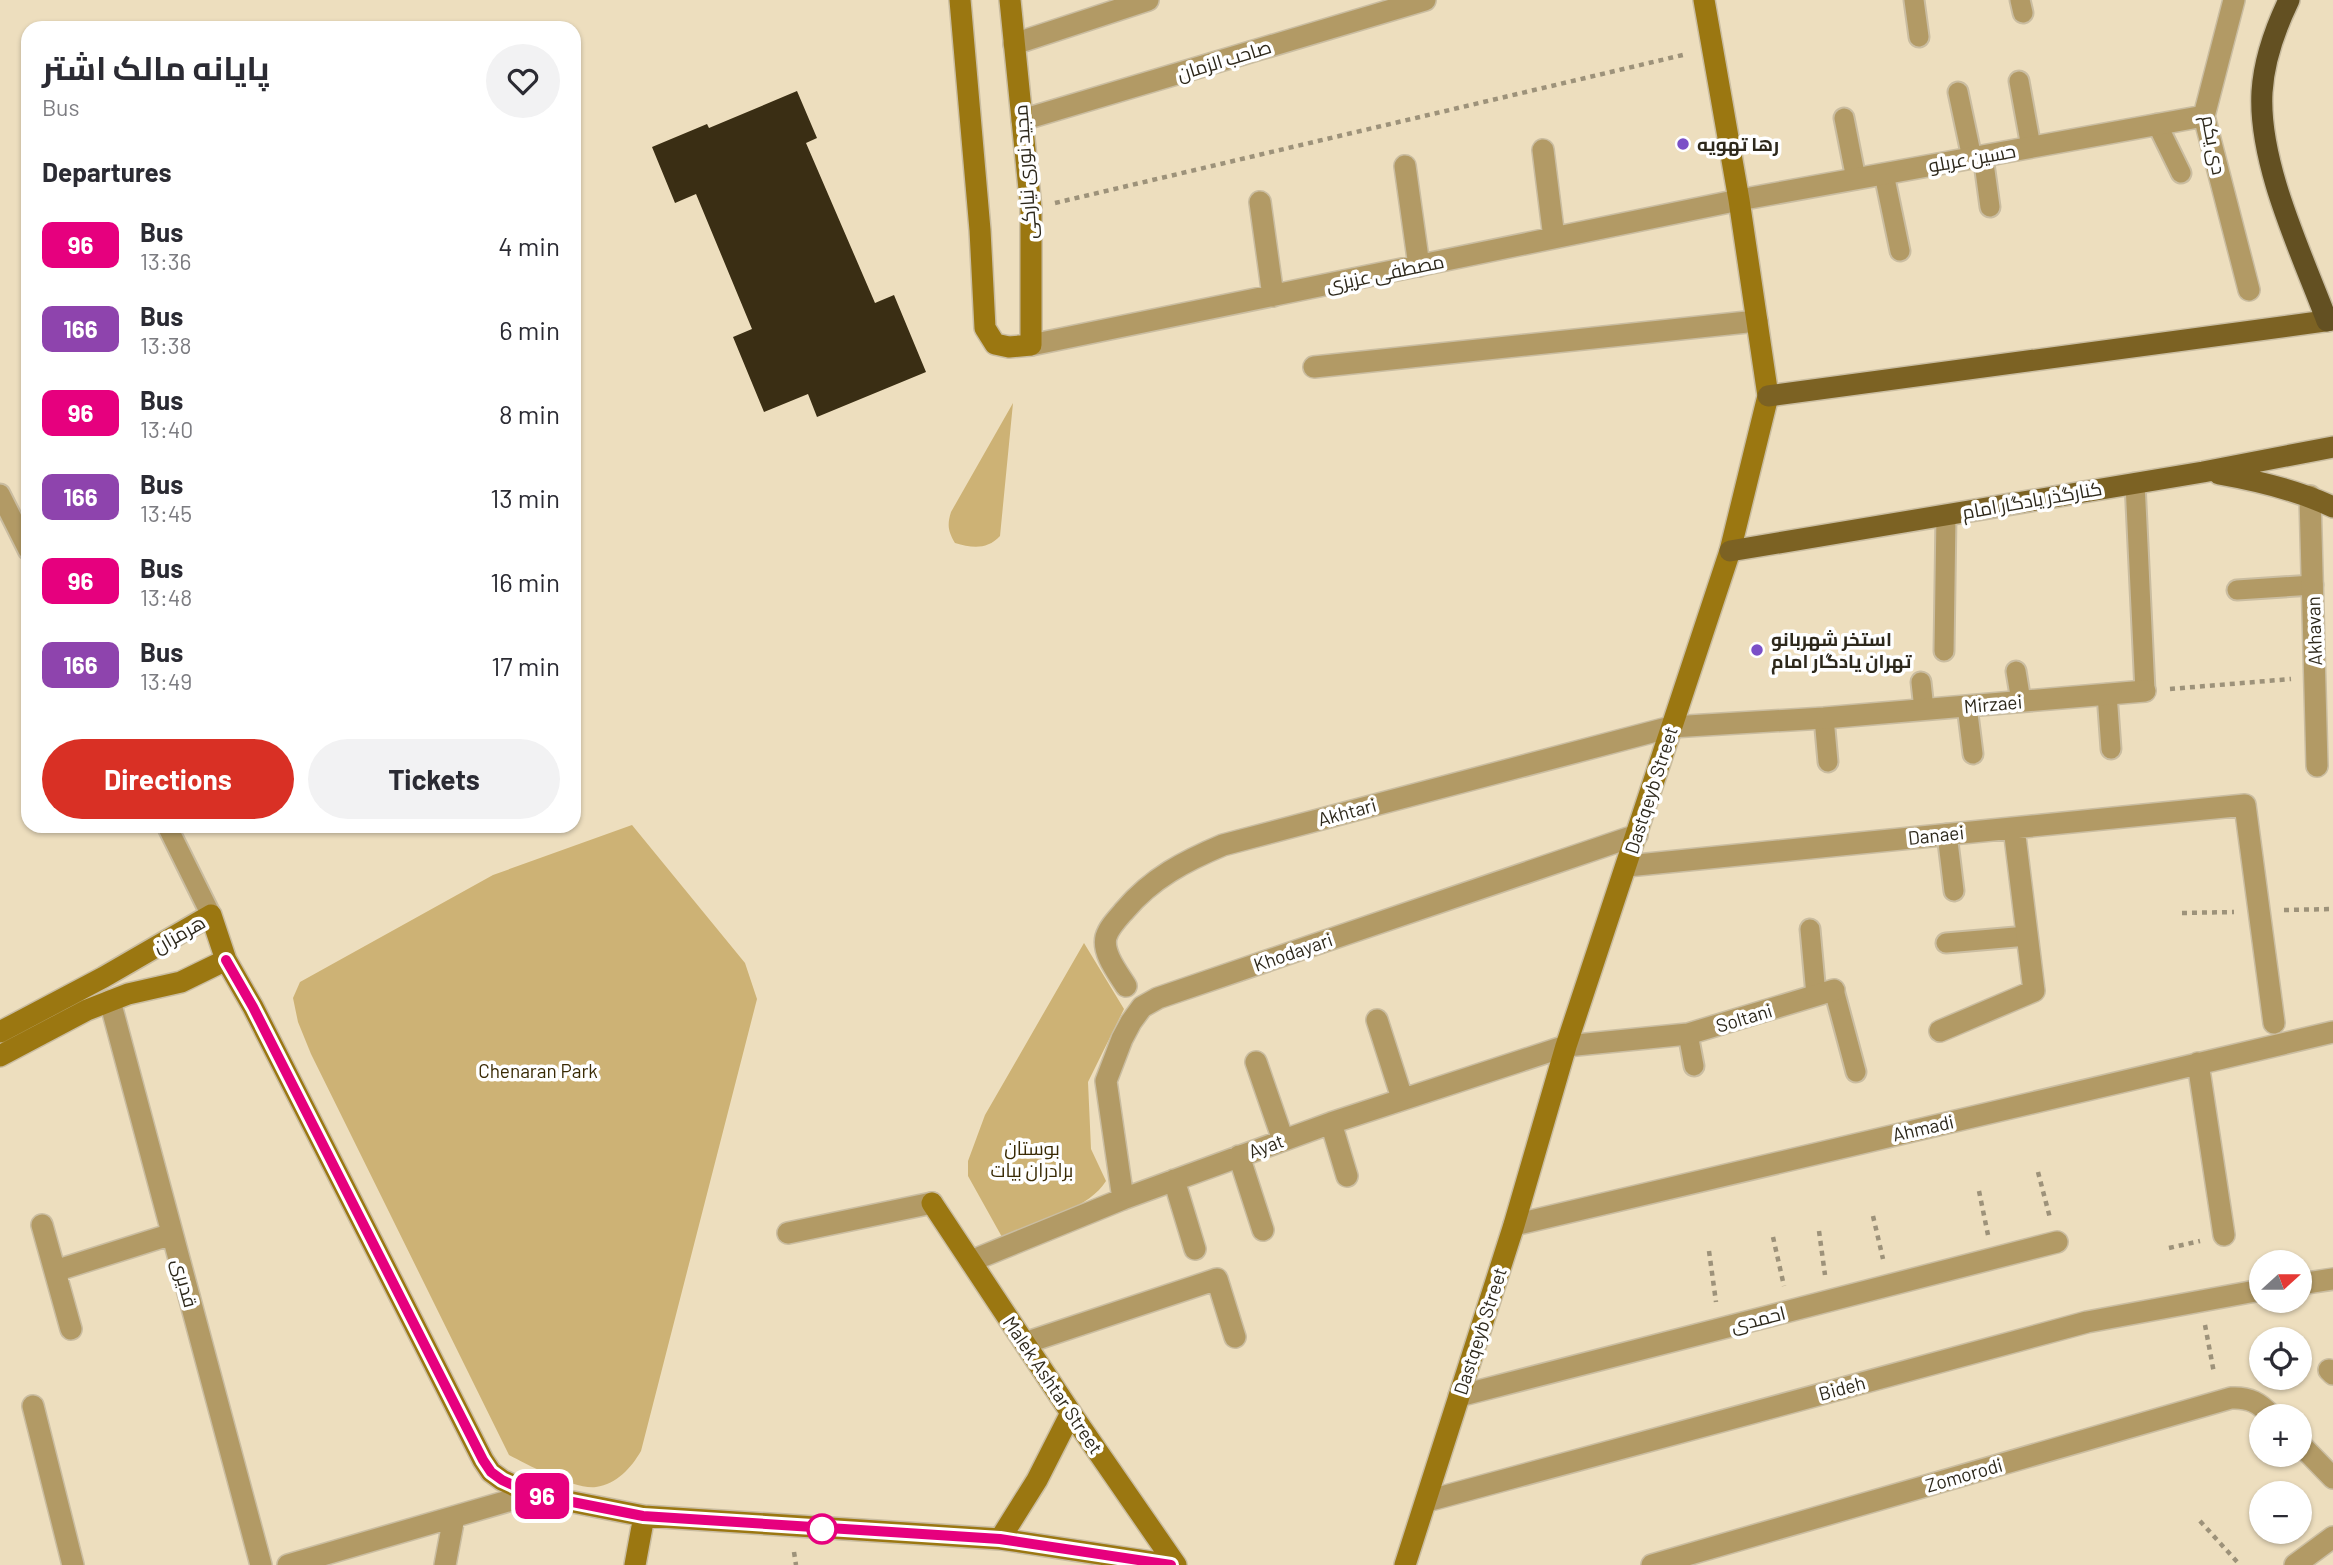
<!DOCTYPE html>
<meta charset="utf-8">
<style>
:root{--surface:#fff;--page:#f2f2f3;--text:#2b2b33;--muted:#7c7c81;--accent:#d93025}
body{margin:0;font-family:Barlow,Cairo,sans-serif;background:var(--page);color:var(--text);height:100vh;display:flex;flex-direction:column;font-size:26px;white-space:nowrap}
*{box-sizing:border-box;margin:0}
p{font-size:23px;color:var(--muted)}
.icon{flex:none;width:38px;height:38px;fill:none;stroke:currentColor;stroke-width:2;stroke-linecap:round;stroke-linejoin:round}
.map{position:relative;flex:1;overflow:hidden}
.panel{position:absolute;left:21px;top:21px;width:560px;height:812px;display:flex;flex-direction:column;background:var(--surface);border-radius:21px;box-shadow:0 2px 5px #0004}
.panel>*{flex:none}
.badge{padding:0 14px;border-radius:10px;font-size:24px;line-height:46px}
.needle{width:46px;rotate:69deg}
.tools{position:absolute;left:2249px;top:1250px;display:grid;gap:14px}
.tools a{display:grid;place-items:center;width:63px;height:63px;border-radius:50%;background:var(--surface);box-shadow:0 2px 5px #0004;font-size:35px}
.map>.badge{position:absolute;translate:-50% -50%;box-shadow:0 0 0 4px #fff}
h2{padding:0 21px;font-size:26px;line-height:63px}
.round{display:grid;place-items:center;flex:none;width:74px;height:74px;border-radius:37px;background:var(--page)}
.headline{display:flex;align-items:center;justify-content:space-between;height:119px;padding:0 21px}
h1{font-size:33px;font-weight:700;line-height:52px}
.primary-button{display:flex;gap:14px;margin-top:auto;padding:14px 21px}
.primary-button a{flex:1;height:80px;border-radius:42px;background:var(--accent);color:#fff;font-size:28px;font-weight:700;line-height:80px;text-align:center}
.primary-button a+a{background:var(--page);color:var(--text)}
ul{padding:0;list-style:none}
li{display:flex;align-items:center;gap:21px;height:84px;padding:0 21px}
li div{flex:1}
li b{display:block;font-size:26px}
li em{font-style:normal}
li .badge{min-width:77px;font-weight:700;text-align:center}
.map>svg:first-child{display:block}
.green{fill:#cdb275}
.building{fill:#3a2e14}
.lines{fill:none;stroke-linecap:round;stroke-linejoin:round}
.lane-casing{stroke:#cabda1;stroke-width:23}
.street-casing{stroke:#cabda1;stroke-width:24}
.secondary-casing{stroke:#cabda1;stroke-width:24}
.primary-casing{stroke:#cabda1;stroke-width:24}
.highway-casing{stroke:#cabda1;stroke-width:24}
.path{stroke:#9d927a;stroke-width:4.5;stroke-dasharray:5 5;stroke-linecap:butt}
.lane{stroke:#b29a65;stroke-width:19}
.street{stroke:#b29a65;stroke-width:21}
.secondary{stroke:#9b7711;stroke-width:21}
.primary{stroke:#7c6223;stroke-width:21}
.highway{stroke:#635022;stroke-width:21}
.line-casing{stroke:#fff;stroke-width:16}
.line{stroke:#e6007e;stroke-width:10}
.poi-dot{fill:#7a4fc7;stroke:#fff;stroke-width:2.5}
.stop-dot{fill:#fff;stroke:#e6007e;stroke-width:3.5}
.labels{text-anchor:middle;stroke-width:7;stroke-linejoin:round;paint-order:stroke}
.street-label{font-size:19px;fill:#2d281b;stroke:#fff}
.poi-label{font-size:19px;font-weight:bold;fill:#2d281b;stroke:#fff;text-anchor:start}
.park-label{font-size:19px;fill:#392a04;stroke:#fff}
</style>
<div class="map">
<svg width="2333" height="1565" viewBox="0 0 2333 1565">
<rect width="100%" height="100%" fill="#eddebe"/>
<path class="green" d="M1013 403 1000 536C987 550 972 548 955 543 948 531 947 525 951 512Z
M632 825 745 963 757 999 641 1451C631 1468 617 1484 596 1487 575 1490 528 1465 509 1455L311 1054 298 1022 293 998 300 982 493 875Z
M1084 943 1124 1009 1088 1082 1091 1149 1106 1181C1087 1211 1033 1224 1002 1237L968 1176V1161L985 1115Z"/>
<path class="building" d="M797 91 817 138 806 143 875 303 894 295 926 372 817 417 808 394 764 412 733 337 752 329 696 194 675 203 652 147 707 124 709 128Z"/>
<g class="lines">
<g class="lane-casing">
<path id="lane" d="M1914 0 1919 37
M2020 0 2023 13
M2019 81 2031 147
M1958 92 1972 158
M1844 118 1856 179
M2157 124 2181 173
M1983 156 1990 207
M1884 174 1900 251
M2135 483 2145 691
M0 494 28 550
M2237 590 2313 585
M1944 651 1946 515
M2016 671 2021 701
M1921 682 1924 709
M2107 694 2111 749
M1967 706 1973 754
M1824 718 1828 762
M167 826 211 915
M1947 834 1954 891
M1810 929 1816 995
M1946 943 2027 936
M1834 990 1856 1072
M1688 1034 1694 1066"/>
</g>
<g class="street-casing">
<path id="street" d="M2234 0 2204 116 2249 290
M1014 44 1148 0
M1022 120 1425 0
M1543 150 1554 238
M1405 166 1419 266
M1260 202 1273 296
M1031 345 1739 200 2204 116
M1314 367 1757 321
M2310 496 2317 766
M1627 866 2245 805 2274 1023
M1126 986C1118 973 1102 953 1106 937 1109 927 1118 918 1125 910 1152 878 1185 861 1223 845L1671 727 1824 718 2145 691
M110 1001 261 1565
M1377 1020 1402 1098
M1940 1031 2034 991 2014 828
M1256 1062 1283 1140
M2198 1063 2224 1235
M1331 1123 1347 1176
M1239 1156 1263 1230
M1174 1180 1195 1249
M1123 1199 1106 1081 1122 1039 1131 1022 1142 1007 1158 998 1637 835
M42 1225 71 1329
M1514 1225 2333 1032
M788 1233 932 1203
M971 1261 1123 1199 1331 1123 1566 1046 1688 1034 1834 990
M55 1271 172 1234
M2300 1284 2333 1279
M1025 1343 1217 1279 1235 1337
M2329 1370 2333 1374
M1459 1396 2057 1242
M33 1406 73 1565
M2300 1444 2333 1478
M1427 1501 2087 1322 2261 1290
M288 1565 532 1494
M445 1565 454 1517
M1652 1565 2231 1398C2250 1397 2259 1403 2272 1416
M2295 1565 2333 1537"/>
</g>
<g class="secondary-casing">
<path id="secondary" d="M960 0 980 230 985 328 995 344 1009 347 1031 345V209L1010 0
M0 1032 104 977 211 915 226 960 253 1007 483 1460 491 1472 502 1480 532 1494 644 1516 1000 1539 1172 1565
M0 1056 87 1010 128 994 181 982 226 960
M932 1203 1071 1413 1176 1565
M1000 1539 1037 1480 1071 1413
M635 1565 644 1516
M1405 1565 1514 1225 1566 1046 1730 551 1768 396 1739 200 1704 0"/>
</g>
<g class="primary-casing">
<path id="primary" d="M1768 396 2333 320
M2219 474C2259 481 2297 490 2333 507
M1730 551 2203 472 2333 447"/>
</g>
<g class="highway-casing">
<path id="highway" d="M2289 0C2275 29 2264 59 2262 92 2258 164 2302 254 2327 321"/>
</g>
<path class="path" d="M1055 203 1687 54
M2170 689 2291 679
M2284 910 2333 909
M2182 913 2234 912
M2038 1172 2050 1218
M1979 1191 1988 1235
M1873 1216 1883 1259
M1819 1231 1825 1275
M1773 1237 1784 1286
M2169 1248 2200 1241
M1709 1251 1716 1302
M2205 1325 2214 1373
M2200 1521 2240 1565
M794 1552 796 1565"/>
<use href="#lane" class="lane"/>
<use href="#street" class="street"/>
<use href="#secondary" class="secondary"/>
<use href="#primary" class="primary"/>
<use href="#highway" class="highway"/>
</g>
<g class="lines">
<g class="line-casing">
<path id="line" d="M226 960 253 1007 483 1460 491 1472 502 1480 532 1494 643 1516 1000 1539 1171 1565"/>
</g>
<use href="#line" class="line"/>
</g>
<g class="poi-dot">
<circle cx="1683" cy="144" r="7"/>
<circle cx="1757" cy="650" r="7"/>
</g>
<circle class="stop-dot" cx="822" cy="1529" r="14"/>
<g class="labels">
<g class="street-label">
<text transform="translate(1224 60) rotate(-17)" y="7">صاحب الزمان</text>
<text transform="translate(2214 145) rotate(79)" y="7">دی یکم</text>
<text transform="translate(1972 158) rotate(-10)" y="7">حسین عربلو</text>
<text transform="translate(1025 172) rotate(-94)" y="7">مجید نوری نیارکی</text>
<text transform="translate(1385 273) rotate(-12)" y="7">مصطفی عزیزی</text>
<text transform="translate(2032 500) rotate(-10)" y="7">کنارگذر یادگار امام</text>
<text transform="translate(2314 631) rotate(-92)" y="7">Akhavan</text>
<text transform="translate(1993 704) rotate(-5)" y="7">Mirzaei</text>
<text transform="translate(1651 790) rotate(-72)" y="7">Dastqeyb Street</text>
<text transform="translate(1347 812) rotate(-15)" y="7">Akhtari</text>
<text transform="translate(1936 835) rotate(-6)" y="7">Danaei</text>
<text transform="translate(179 934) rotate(-29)" y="7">هرمزان</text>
<text transform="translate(1293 952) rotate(-19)" y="7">Khodayari</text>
<text transform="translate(1744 1018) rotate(-17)" y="7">Soltani</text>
<text transform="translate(1923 1128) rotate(-13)" y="7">Ahmadi</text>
<text transform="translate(1266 1146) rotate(-20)" y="7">Ayat</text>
<text transform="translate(185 1283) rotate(75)" y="7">قدیری</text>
<text transform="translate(1758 1319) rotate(-14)" y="7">احمدی</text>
<text transform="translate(1480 1331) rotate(-72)" y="7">Dastqeyb Street</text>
<text transform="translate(1053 1385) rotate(56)" y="7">Malek Ashtar Street</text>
<text transform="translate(1842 1388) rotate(-15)" y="7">Bideh</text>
<text transform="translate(1964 1475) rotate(-16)" y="7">Zomorodi</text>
</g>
<g class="poi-label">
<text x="1697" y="151">رها تهویه</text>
<text x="1771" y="646">استخر شهربانو<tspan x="1771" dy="22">تهران یادگار امام</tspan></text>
</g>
<g class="park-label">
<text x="538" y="1078">Chenaran Park</text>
<text x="1032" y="1155">بوستان<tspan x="1032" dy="22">برادران بیات</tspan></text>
</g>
</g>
</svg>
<div class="tools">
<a><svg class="needle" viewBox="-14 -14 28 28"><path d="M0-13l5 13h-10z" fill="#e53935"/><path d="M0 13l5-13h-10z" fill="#7c7c81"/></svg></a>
<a><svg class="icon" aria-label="locate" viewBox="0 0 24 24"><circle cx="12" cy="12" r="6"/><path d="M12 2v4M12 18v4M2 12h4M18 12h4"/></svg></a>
<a>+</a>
<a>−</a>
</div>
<b class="badge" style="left:542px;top:1496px;background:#e6007e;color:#fff">96</b>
<section class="panel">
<div class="headline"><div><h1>پایانه مالک اشتر</h1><p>Bus</p></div><a class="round"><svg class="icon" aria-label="heart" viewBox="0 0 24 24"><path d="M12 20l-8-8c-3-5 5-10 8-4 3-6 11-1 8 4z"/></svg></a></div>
<h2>Departures</h2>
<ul>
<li><span class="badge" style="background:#e6007e;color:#fff">96</span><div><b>Bus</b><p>13:36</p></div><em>4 min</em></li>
<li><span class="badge" style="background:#8e44ad;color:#fff">166</span><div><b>Bus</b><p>13:38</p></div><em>6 min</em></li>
<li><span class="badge" style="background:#e6007e;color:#fff">96</span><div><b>Bus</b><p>13:40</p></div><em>8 min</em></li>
<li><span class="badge" style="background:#8e44ad;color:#fff">166</span><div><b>Bus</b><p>13:45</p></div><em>13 min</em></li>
<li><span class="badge" style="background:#e6007e;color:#fff">96</span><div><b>Bus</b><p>13:48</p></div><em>16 min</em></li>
<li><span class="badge" style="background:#8e44ad;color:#fff">166</span><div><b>Bus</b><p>13:49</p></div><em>17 min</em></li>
</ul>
<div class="primary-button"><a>Directions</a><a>Tickets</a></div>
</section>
</div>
